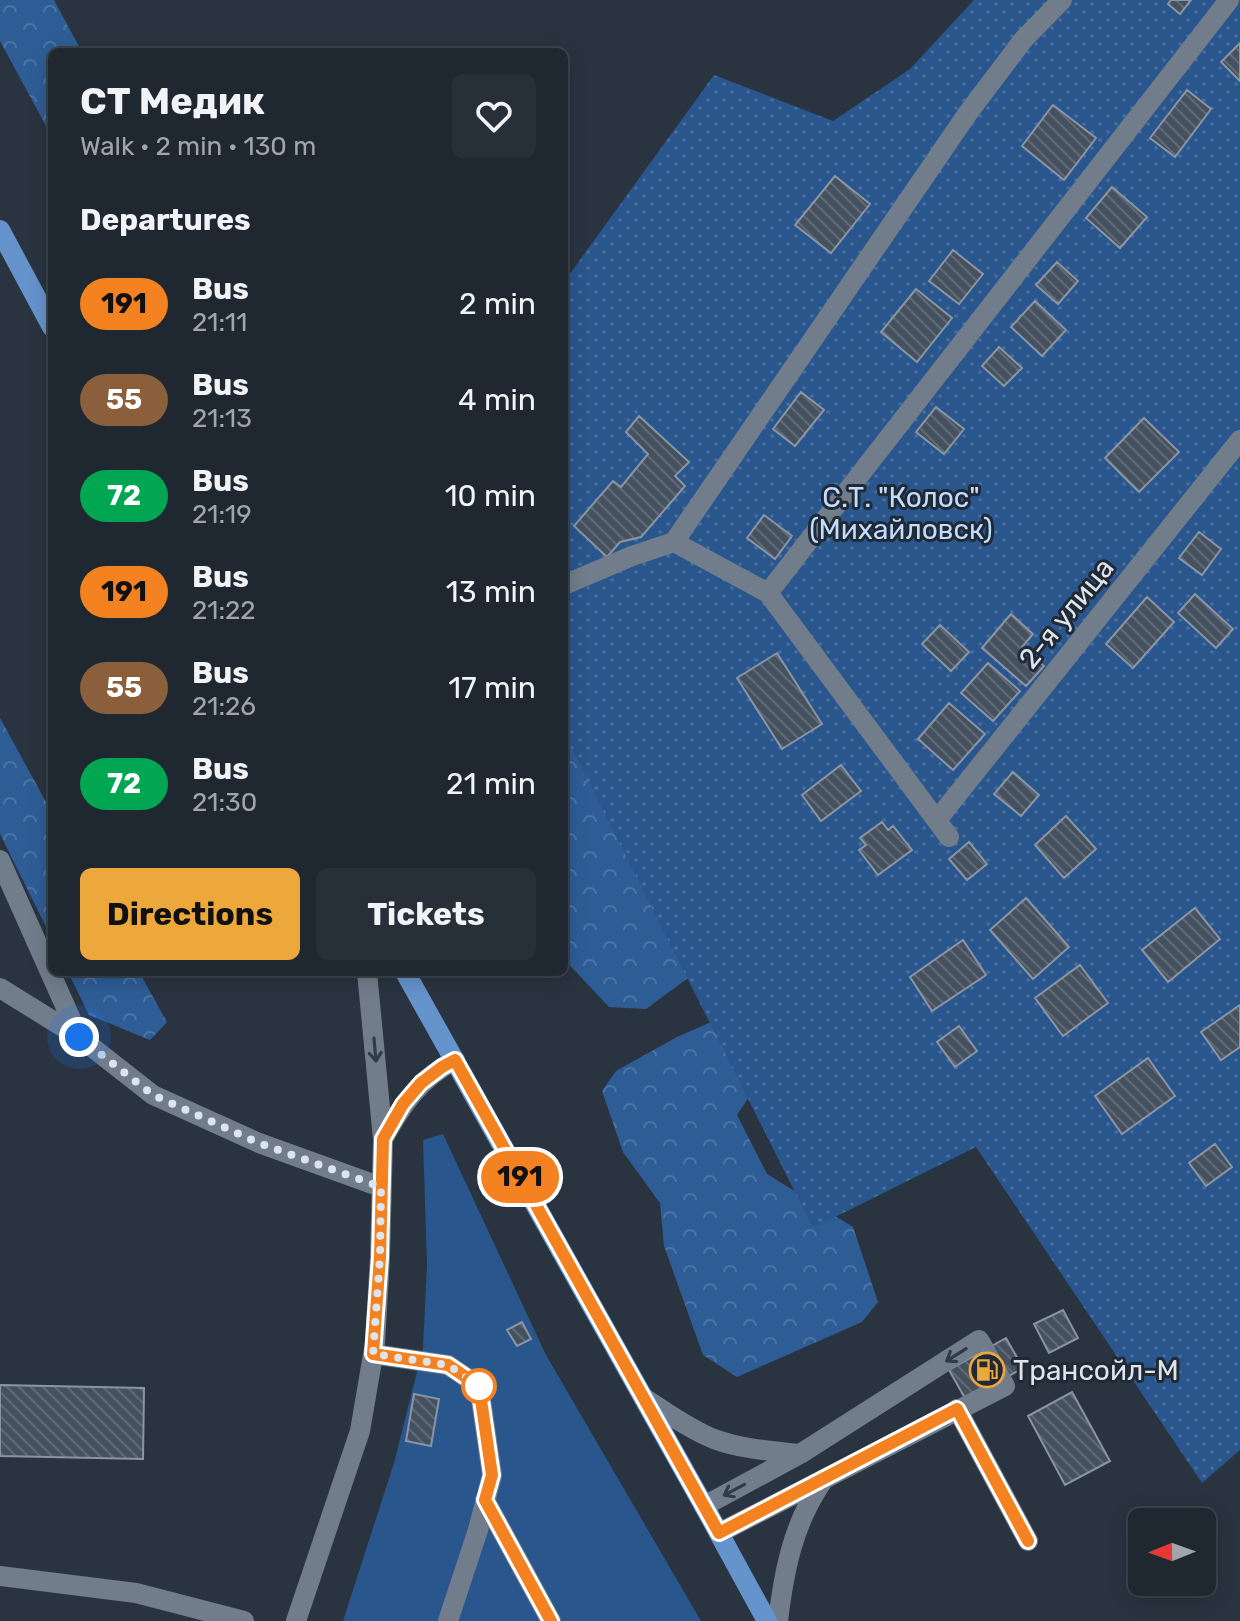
<!DOCTYPE html>
<meta charset="utf-8">
<style>
:root{--surface:#1f2730;--page:#272f38;--text:#f1f3f6;--muted:#a1a5ab;--line:#3c444c;--accent:#eda83c}
body{margin:0;font-family:Rubik,sans-serif;background:var(--page);color:var(--text);height:100vh;display:flex;flex-direction:column;font-size:30px;white-space:nowrap}
*{box-sizing:border-box;margin:0}
p{font-size:26px;color:var(--muted)}
.icon{flex:none;width:44px;height:44px;fill:none;stroke:currentColor;stroke-width:2;stroke-linecap:round;stroke-linejoin:round}
.map{position:relative;flex:1;overflow:hidden}
.panel{position:absolute;left:48px;top:48px;width:520px;height:928px;display:flex;flex-direction:column;background:var(--surface);border-radius:12px;box-shadow:0 4px 20px #0003,0 0 0 2px var(--line)}
.panel>*{flex:none}
.badge{padding:0 16px;border-radius:26px;font-size:28px;line-height:52px}
.needle{width:52px;rotate:269deg}
.fabs{position:absolute;left:1128px;top:1508px;display:grid;gap:16px}
.fabs a{display:grid;place-items:center;width:88px;height:88px;border-radius:12px;background:var(--surface);box-shadow:0 4px 20px #0003,0 0 0 2px var(--line);font-size:40px}
.you{position:absolute;width:40px;height:40px;margin:-20px;border:6px solid #fff;border-radius:50%;background:#1a73e8;box-shadow:0 0 0 12px #1a73e833}
.map>.badge{position:absolute;translate:-50% -50%;box-shadow:0 0 0 4px #fff}
h2{padding:0 32px;font-size:30px;line-height:72px}
.round{display:grid;place-items:center;flex:none;width:84px;height:84px;border-radius:12px;background:var(--page)}
.summary{display:flex;align-items:center;justify-content:space-between;height:136px;padding:0 32px}
h1{font-size:38px;font-weight:700;line-height:60px}
.action{display:flex;gap:16px;margin-top:auto;padding:16px 32px}
.action a{flex:1;height:92px;border-radius:12px;background:var(--accent);color:#111;font-size:32px;font-weight:700;line-height:92px;text-align:center}
.action a+a{background:var(--page);color:var(--text)}
ul{padding:0;list-style:none}
li{display:flex;align-items:center;gap:24px;height:96px;padding:0 32px}
li div{flex:1}
li b{display:block;font-size:30px}
li em{font-style:normal}
li .badge{min-width:88px;font-weight:700;text-align:center}
.map>svg:first-child{display:block}
.grass{fill:#29568c}
.forest{fill:url(#forest-crowns)}
.garden{fill:url(#garden-dots)}
.building{fill:url(#building-back-hatch);stroke:#8995a5;stroke-width:2}
.lines{fill:none;stroke-linecap:round;stroke-linejoin:round}
.minor{stroke:#727d8c;stroke-width:20}
.major{stroke:#6593cc;stroke-width:20}
.oneway{stroke:#303b47}
.line-casing{stroke:#fff;stroke-width:18}
.line{stroke:#f58220;stroke-width:12}
.walk{stroke:#dde4ec;stroke-width:8;stroke-dasharray:0 14.4}
.stop-dot{fill:#fff;stroke:#f58220;stroke-width:4}
.labels{text-anchor:middle;stroke-width:6;stroke-linejoin:round;paint-order:stroke}
.park-label{font-size:28px;fill:#c2dcfd;stroke:#202a36}
.street-label{font-size:28px;fill:#dde4ec;stroke:#202a36}
.poi-label{font-size:28px;fill:#dde4ec;stroke:#202a36;text-anchor:start}
</style>
<div class="map">
<svg width="1240" height="1621" viewBox="0 0 1240 1621">
<defs>
<pattern id="forest-crowns" width="20" height="18" patternUnits="userSpaceOnUse" patternTransform="scale(2)"><rect width="20" height="18" fill="#2e5d96"/><path d="M2 6a3 3 0 1 1 6 0M12 15a3 3 0 1 1 6 0" fill="none" stroke="#4c74a5"/></pattern>
<pattern id="garden-dots" width="8" height="8" patternUnits="userSpaceOnUse" patternTransform="scale(2)"><rect width="8" height="8" fill="#29568c"/><path d="M2 2h.1M6 6h.1" fill="none" stroke="#486e9c" stroke-width="1.8" stroke-linecap="round"/></pattern>
<pattern id="building-back-hatch" width="6" height="6" patternUnits="userSpaceOnUse" patternTransform="scale(2)"><rect width="6" height="6" fill="#46515f"/><path d="M-1 5l2 2M0 0l6 6M5-1l2 2" fill="none" stroke="#606a76"/></pattern>
</defs>
<rect width="100%" height="100%" fill="#293440"/>
<path class="grass" d="M443 1134 546 1355 701 1621H343L394 1463 423 1348 427 1265 423 1140Z"/>
<path class="forest" d="M0 0H54L82 52H52V137L0 41Z
M564 661 707 964 646 1009 609 1007 564 959Z
M0 718 52 813V939L0 834Z
M68 972H139L167 1022 150 1040 89 1015Z
M727 1015 762 1077 737 1115 767 1174 853 1227 878 1302 862 1322 737 1377 703 1355 664 1246 660 1203 623 1152 602 1091 616 1071 677 1037Z"/>
<path class="garden" d="M974 0H1240V1450L1202 1483 976 1147 813 1228 564 733V282L714 75 833 121 910 69Z"/>
<path class="building" d="M1171 0H1191L1180 14 1168 4Z
M1240 43V81L1221 62Z
M1187 90 1211 109 1175 157 1150 138Z
M1053 105 1096 138 1064 180 1022 146Z
M835 176 870 204 831 253 795 225Z
M1112 187 1147 217 1120 248 1086 218Z
M953 250 983 274 959 304 929 281Z
M1057 262 1078 281 1058 304 1036 285Z
M916 289 952 318 917 362 881 332Z
M1035 301 1066 330 1042 356 1011 327Z
M999 347 1022 368 1004 386 982 366Z
M801 392 824 410 795 446 773 429Z
M936 407 964 429 944 454 916 432Z
M639 416 689 462 675 476 685 486 641 537 620 542 607 557 574 526 613 481 621 487 648 454 626 432Z
M1144 418 1179 452 1139 492 1105 458Z
M764 515 792 536 775 559 747 538Z
M1199 532 1221 549 1202 575 1179 558Z
M1195 594 1233 629 1216 648 1178 613Z
M1147 597 1174 622 1133 668 1106 644Z
M1011 614 1033 634 1022 647 1044 666 1026 686 982 648Z
M940 625 969 652 951 671 922 644Z
M777 653 822 724 782 749 737 678Z
M988 663 1020 691 993 721 961 693Z
M949 703 985 734 953 770 918 739Z
M841 765 861 791 821 821 802 795Z
M1013 772 1039 795 1021 816 994 794Z
M1066 816 1096 849 1064 878 1035 845Z
M882 822 888 830 893 826 912 850 878 875 859 850 866 845 860 838Z
M969 842 987 864 967 880 949 859Z
M1026 898 1069 947 1033 979 990 930Z
M1195 908 1220 939 1168 982 1142 950Z
M963 940 986 975 932 1011 910 977Z
M1080 965 1108 1003 1063 1036 1035 998Z
M1240 1005V1047L1221 1060 1201 1032Z
M959 1026 977 1051 955 1067 937 1042Z
M1148 1058 1175 1096 1122 1134 1095 1096Z
M1215 1144 1232 1167 1206 1186 1189 1163Z
M1063 1310 1078 1338 1049 1353 1034 1324Z
M522 1322 531 1339 517 1346 507 1330Z
M1006 1338 1023 1368 966 1400 949 1370Z
M0 1385 144 1388 143 1459 0 1456Z
M1072 1392 1110 1461 1065 1485 1028 1416Z
M414 1394 439 1399 431 1446 406 1441Z"/>
<g class="lines">
<path class="minor" d="M674 542 968 113 1023 40 1062 0
M564 585 632 556 674 542 768 593 949 837
M768 593 1229 0
M937 820 1240 440
M0 860 79 1037 153 1095 259 1143 381 1187
M0 988 79 1037
M383 1139C402 1105 419 1079 455 1060
M373 1354 448 1365 479 1386 492 1475 478 1530 448 1621
M644 1398C666 1412 689 1429 714 1439 741 1449 770 1451 800 1454
M957 1409 1028 1541
M485 1500 551 1621
M704 1506 800 1454 979 1340 1005 1386 719 1533
M0 1576 136 1593 244 1621
M296 1621 360 1431 375 1343 380 1257 383 1139 367 972
M778 1621C784 1571 793 1524 822 1482"/>
<path class="major" d="M0 230 52 327
M405 972 704 1506 767 1621"/>
</g>
<defs><path id="oneway-shaft" d="M-6 0H5M1.5-3L5.5 0L1.5 3" fill="none" stroke-width="1.6" stroke-linecap="round" stroke-linejoin="round" transform="scale(2)"/></defs>
<g class="oneway">
<use href="#oneway-shaft" transform="translate(375 1050) rotate(85)"/>
<use href="#oneway-shaft" transform="translate(956 1355) rotate(148)"/>
<use href="#oneway-shaft" transform="translate(734 1490) rotate(152)"/>
</g>
<g class="lines">
<g class="line-casing">
<path id="line" d="M551 1621 485 1500 492 1475 479 1386 448 1365 373 1354 380 1257 383 1139 403 1104 421 1083 442 1067 455 1060 719 1533 957 1409 1028 1541"/>
</g>
<use href="#line" class="line"/>
<path class="walk" d="M79 1037 153 1095 259 1143 381 1187 380 1257 373 1354 448 1365 479 1386"/>
</g>
<defs>
<g id="fuel-ring" transform="scale(1.8)"><circle r="9.5" fill="#202a36" stroke="#eda83c" stroke-width="1.5"/><path d="M-5.5-6h7V0h2V4h1.3V-2.5L3-4.5l.8-.8L6-3V5H2.5V1h-1V6h-7ZM-4.2-4.7v3.2H.2V-4.7Z" fill="#eda83c"/></g>
</defs>
<g fill-rule="evenodd">
<use href="#fuel-ring" x="987" y="1370"/>
</g>
<circle class="stop-dot" cx="479" cy="1386" r="16"/>
<g class="labels">
<g class="park-label">
<text x="901" y="507">С.Т. "Колос"<tspan x="901" dy="32">(Михайловск)</tspan></text>
</g>
<g class="street-label">
<text transform="translate(1066 613) rotate(-51)" y="10">2-я улица</text>
</g>
<g class="poi-label">
<text x="1013" y="1380">Трансойл-М</text>
</g>
</g>
</svg>
<div class="fabs">
<a><svg class="needle" viewBox="-14 -14 28 28"><path d="M0-13l5 13h-10z" fill="#e53935"/><path d="M0 13l5-13h-10z" fill="#a1a5ab"/></svg></a>
</div>
<div class="you" style="left:79px;top:1037px"></div>
<b class="badge" style="left:520px;top:1177px;background:#f58220;color:#111">191</b>
<section class="panel">
<div class="summary"><div><h1>СТ Медик</h1><p>Walk · 2 min · 130 m</p></div><a class="round"><svg class="icon" aria-label="heart" viewBox="0 0 24 24"><path d="M12 20l-8-8c-3-5 5-10 8-4 3-6 11-1 8 4z"/></svg></a></div>
<h2>Departures</h2>
<ul>
<li><span class="badge" style="background:#f58220;color:#111">191</span><div><b>Bus</b><p>21:11</p></div><em>2 min</em></li>
<li><span class="badge" style="background:#8b5e3c;color:#fff">55</span><div><b>Bus</b><p>21:13</p></div><em>4 min</em></li>
<li><span class="badge" style="background:#00a651;color:#fff">72</span><div><b>Bus</b><p>21:19</p></div><em>10 min</em></li>
<li><span class="badge" style="background:#f58220;color:#111">191</span><div><b>Bus</b><p>21:22</p></div><em>13 min</em></li>
<li><span class="badge" style="background:#8b5e3c;color:#fff">55</span><div><b>Bus</b><p>21:26</p></div><em>17 min</em></li>
<li><span class="badge" style="background:#00a651;color:#fff">72</span><div><b>Bus</b><p>21:30</p></div><em>21 min</em></li>
</ul>
<div class="action"><a>Directions</a><a>Tickets</a></div>
</section>
</div>
